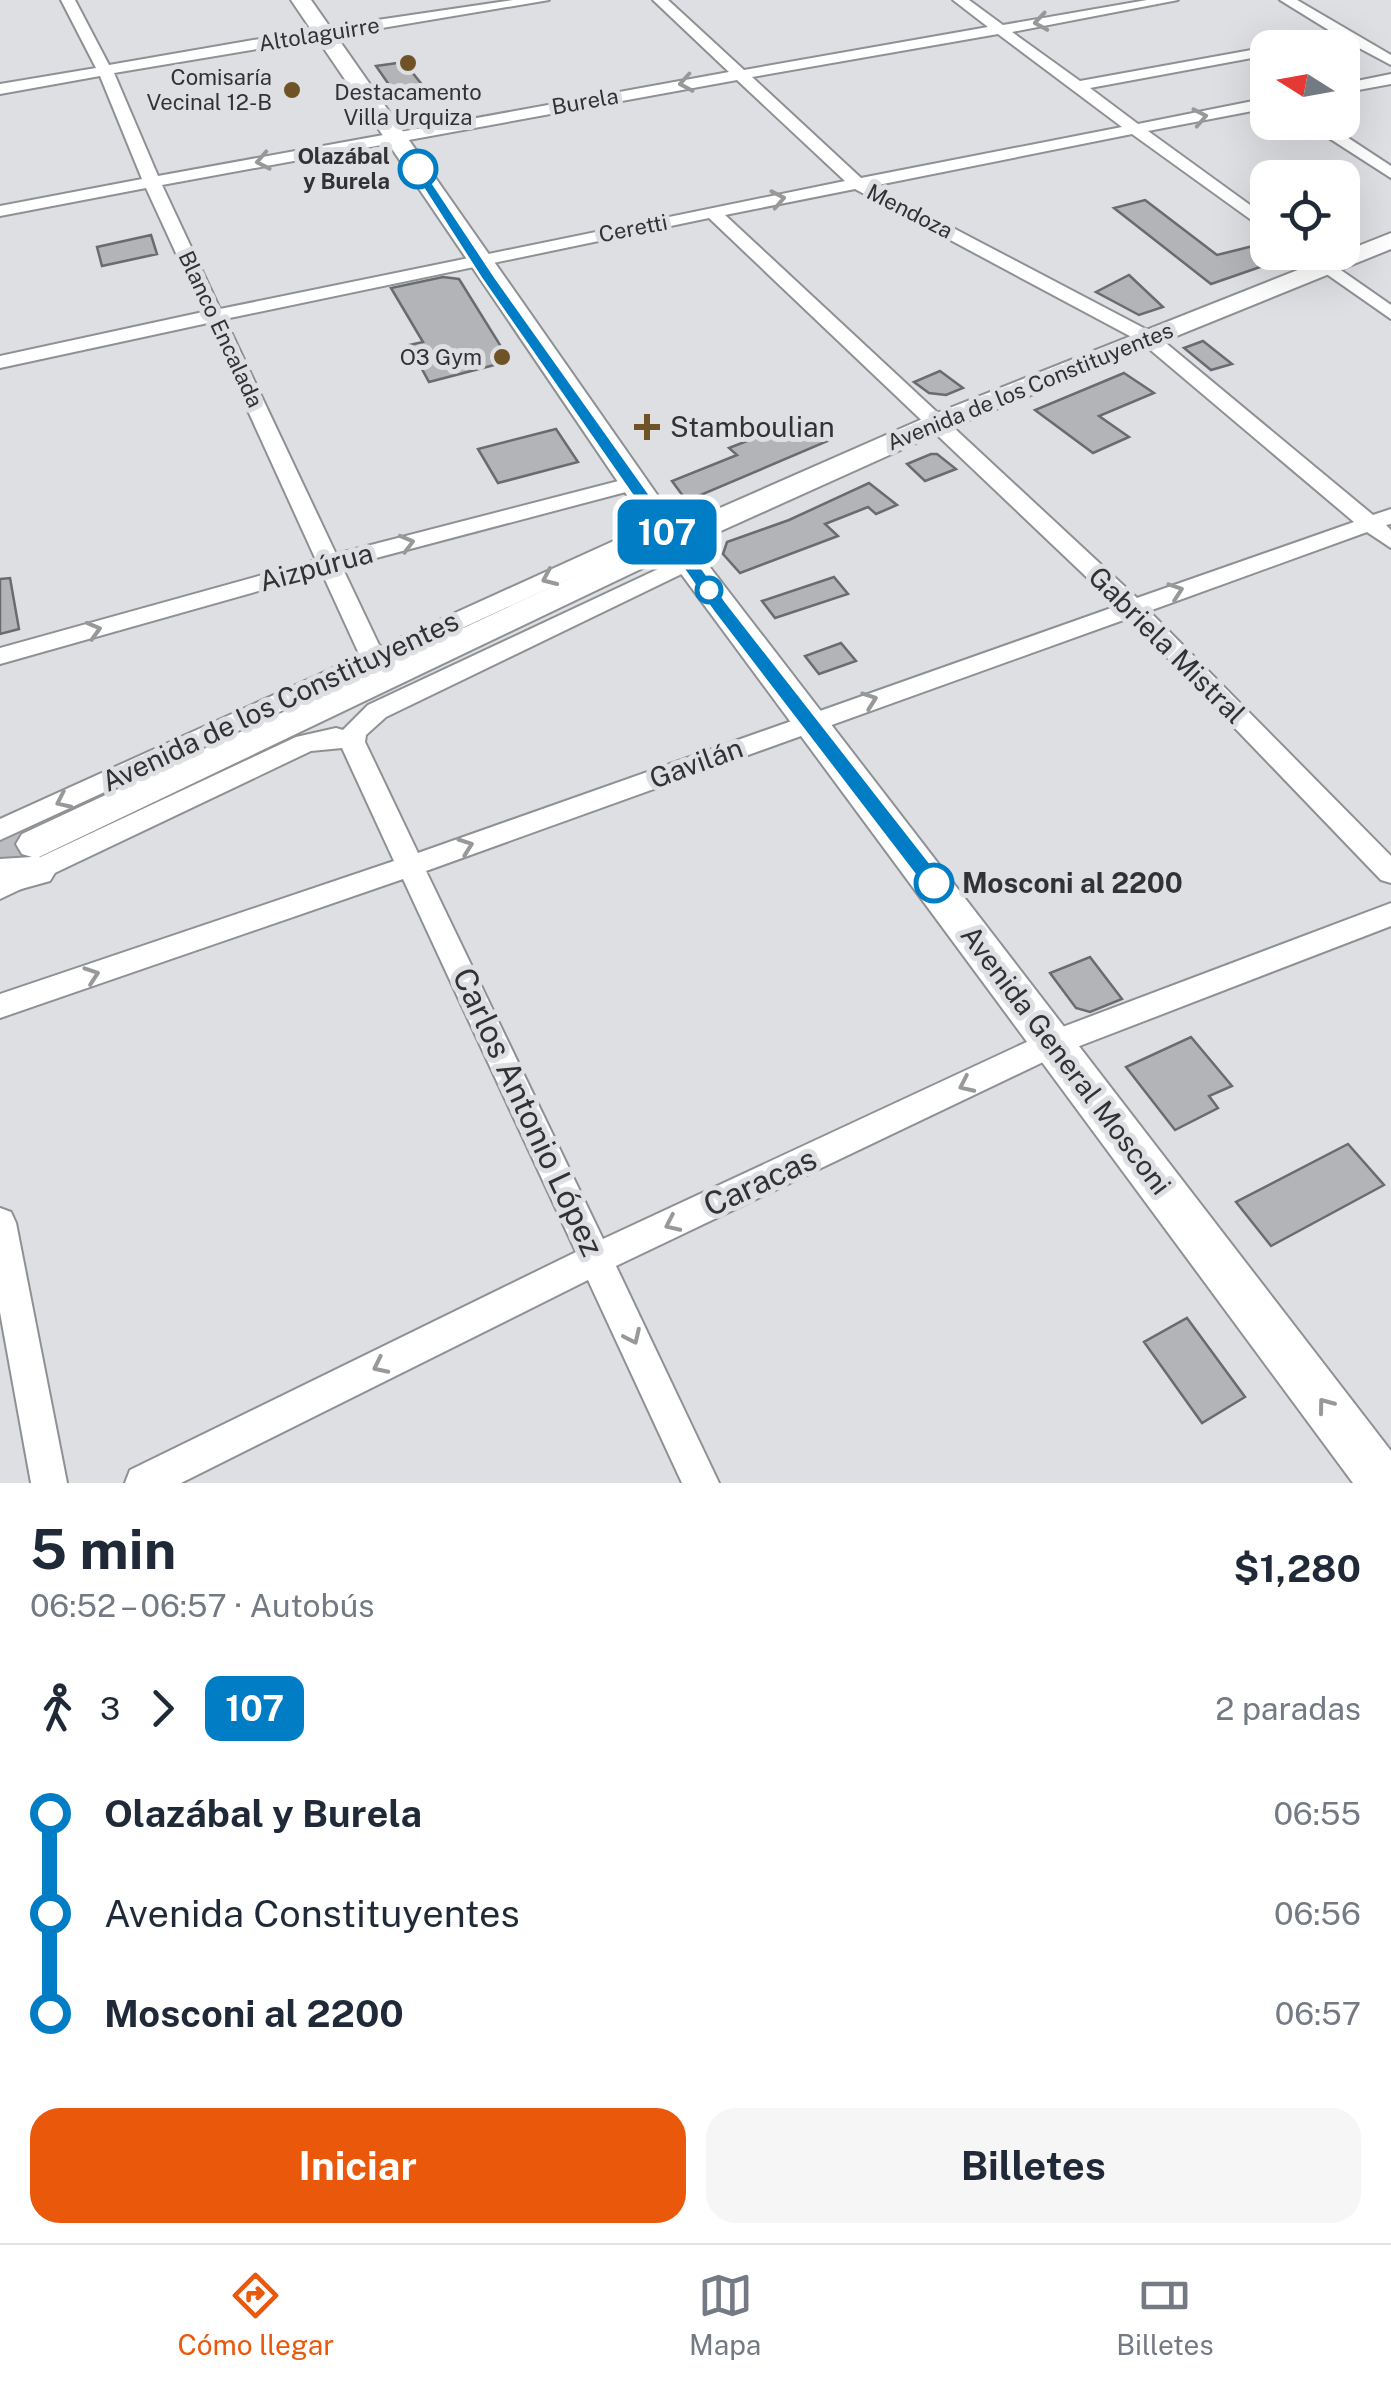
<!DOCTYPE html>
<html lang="es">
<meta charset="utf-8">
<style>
:root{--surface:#fff;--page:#f6f6f7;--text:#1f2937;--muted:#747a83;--line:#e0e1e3;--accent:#ea580c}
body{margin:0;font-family:"Public Sans",sans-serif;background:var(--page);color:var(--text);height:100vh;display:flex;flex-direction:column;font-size:38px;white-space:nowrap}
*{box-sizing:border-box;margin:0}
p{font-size:32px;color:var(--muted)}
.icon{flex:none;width:55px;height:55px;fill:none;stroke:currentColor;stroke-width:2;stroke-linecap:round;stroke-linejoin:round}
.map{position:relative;height:1483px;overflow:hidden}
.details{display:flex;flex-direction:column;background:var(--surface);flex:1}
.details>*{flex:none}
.badge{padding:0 20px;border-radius:15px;font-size:35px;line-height:65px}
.needle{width:65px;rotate:281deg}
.buttons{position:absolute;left:1250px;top:30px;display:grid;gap:20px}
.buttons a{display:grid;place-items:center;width:110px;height:110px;border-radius:20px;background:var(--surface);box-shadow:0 10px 40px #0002;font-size:50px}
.map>.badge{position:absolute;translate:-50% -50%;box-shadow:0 0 0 5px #fff}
.legs{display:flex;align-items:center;gap:15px;height:110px;padding:0 30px;font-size:32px}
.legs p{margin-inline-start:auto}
.head{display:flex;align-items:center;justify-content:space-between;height:170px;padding:0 30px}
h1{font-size:55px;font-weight:700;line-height:75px}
.button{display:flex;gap:20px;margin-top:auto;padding:20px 30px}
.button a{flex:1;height:115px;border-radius:30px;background:var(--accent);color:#fff;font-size:40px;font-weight:700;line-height:115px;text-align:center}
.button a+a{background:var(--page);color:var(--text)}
ul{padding:0 30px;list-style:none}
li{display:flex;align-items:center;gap:35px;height:100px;font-size:38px}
li i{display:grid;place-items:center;width:15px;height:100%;margin:0 12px;background:currentColor}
li i::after{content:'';width:25px;height:25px;margin:-12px;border:8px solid;border-radius:50%;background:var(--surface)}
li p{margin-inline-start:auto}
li:first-child i{background:linear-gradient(#0000 50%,currentColor 0)}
li:last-child i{background:linear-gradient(currentColor 50%,#0000 0)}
.tab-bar{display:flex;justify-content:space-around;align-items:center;height:140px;border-top:2px solid var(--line);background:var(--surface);font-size:28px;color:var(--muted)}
.tab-bar a{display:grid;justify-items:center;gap:5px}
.tab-bar .on{color:var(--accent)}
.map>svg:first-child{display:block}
.building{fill:#b2b4b8;stroke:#696b6f;stroke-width:2.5}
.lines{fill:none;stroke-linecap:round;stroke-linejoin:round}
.secondary-tunnel{stroke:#bbbcc0;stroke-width:35;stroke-dasharray:35 18;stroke-linecap:butt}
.street-casing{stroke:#8e9194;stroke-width:4}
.secondary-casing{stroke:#8e9194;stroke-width:4}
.street{fill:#fff;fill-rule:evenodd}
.secondary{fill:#fff;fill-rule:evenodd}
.oneway{stroke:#989899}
.line-1{fill:#007dc5;stroke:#fff;stroke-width:2.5}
.poi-dot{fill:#6f5226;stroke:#dddfe3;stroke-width:4}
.stop-1-dot{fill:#fff;stroke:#007dc5;stroke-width:5}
.labels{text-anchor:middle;stroke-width:10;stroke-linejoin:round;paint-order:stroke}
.far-street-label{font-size:22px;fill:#313233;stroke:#dddfe3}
.far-poi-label{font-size:22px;fill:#313233;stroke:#dddfe3;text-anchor:end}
.far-stop-label{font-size:22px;font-weight:bold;fill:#313233;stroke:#dddfe3;text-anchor:end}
.poi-label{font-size:28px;fill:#313233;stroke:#dddfe3;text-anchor:start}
.street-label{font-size:28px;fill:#313233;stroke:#dddfe3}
.stop-label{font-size:28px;font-weight:bold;fill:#313233;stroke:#dddfe3;text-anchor:start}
.near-street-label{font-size:32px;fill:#313233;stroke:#dddfe3}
</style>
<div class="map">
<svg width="1391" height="1483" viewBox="0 0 1391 1483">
<rect width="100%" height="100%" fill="#dddfe3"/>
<path class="building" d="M404 62 431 96 401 102 376 66Z
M1145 200 1217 255 1265 243 1268 252H1278L1286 258 1211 284 1114 208Z
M151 235 157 254 102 266 97 247Z
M1129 275 1163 307 1139 315 1096 292Z
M443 277 459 279 510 361 429 382 409 345 423 342 391 288Z
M1203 341 1232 364 1211 370 1184 348Z
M940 371 963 388 946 395 929 393 914 382Z
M1124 373 1154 393 1099 416 1129 437 1093 453 1035 410Z
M803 419 830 440 696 497 683 496 672 481 737 455 729 448Z
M556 429 578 462 498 483 478 449Z
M931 454H937L956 469 925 481 907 464Z
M869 483 897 505 876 514 868 507 825 524 838 536 740 573 723 554 727 542 789 520Z
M834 577 848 594 775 618 762 601Z
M10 578 19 629 0 634V579Z
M841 643 856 661 819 674 805 656Z
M1090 957 1122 999 1090 1012 1076 1008 1050 973Z
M1191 1037 1232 1086 1209 1096 1218 1108 1175 1130 1126 1067Z
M1348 1144 1384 1185 1271 1246 1236 1202Z
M1187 1318 1245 1397 1202 1423 1144 1342Z"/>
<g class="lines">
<path class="secondary-tunnel" d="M0 859 35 844"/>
<g class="street-casing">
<path id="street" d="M61 0H75L109 65 323 28 513 0H549L114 73 158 176 729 72 653 0H668L744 70 988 27 953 0H969L1003 25 1147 0H1178L1012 32 1080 81 1268 47 1272 48H1268V55L1090 88 1138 124 1268 98V108L1148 131 1268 218V232L1132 134 873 186 1155 334 1373 515 1391 509V524L1386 525 1391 530V548L1367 532 1149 611 1391 856V883L1381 880 1129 618 426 871 603 1239 1044 1034 1391 903V926L1064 1052 616 1266 719 1483H682L588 1280 181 1483H125L130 1470 576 1252 403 879 0 1018V994L394 861 342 748 311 751 0 899V876L296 737 336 728 343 730 368 705 688 555 699 562 696 567 386 717 366 735 365 742 418 853 1117 606 709 218 225 319 336 554 634 477 645 483 641 488 342 567 380 647 618 539 674 535 682 537 685 542 682 547 630 551 0 840V819L360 656 322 573 0 664V648L316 560 208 323 0 368V356L203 312 146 188 0 216V206L142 179 100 76 0 94V84L96 68ZM998 34 1122 127 861 178 752 77ZM737 80 845 181 220 309 162 185ZM855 189 1141 342 1354 522 1137 598 725 215Z
M1280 0H1297L1391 55V65L1346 41 1310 48H1277L1335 34Z
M1391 74V84L1342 93V84Z
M1304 122H1324L1391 166V178Z
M1295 252H1315L1391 305V319Z
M0 1208 11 1212 16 1223 67 1483H31L0 1312Z"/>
</g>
<g class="secondary-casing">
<path id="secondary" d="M291 0H311L679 526 927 417 1391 233V249L947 429 692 544 1391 1451V1483H1353L668 556 39 857 50 861 56 871 50 881 14 891 0 889V859L32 857 22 854 16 844 22 834 656 538Z"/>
</g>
<use href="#street" class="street"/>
<use href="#secondary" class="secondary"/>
</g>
<defs><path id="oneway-chevron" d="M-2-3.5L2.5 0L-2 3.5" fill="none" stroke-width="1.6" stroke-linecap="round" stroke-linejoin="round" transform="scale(2.5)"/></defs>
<g class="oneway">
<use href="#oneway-chevron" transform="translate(1041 22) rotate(171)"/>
<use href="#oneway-chevron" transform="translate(686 83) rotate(170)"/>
<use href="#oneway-chevron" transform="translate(1200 117) rotate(-11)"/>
<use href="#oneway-chevron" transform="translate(263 161) rotate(169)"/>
<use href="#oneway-chevron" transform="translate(778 199) rotate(-11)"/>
<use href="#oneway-chevron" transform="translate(407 543) rotate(-15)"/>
<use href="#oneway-chevron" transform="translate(549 578) rotate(156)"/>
<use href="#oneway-chevron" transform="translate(1176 591) rotate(-19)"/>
<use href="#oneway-chevron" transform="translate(94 630) rotate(-16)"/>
<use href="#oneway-chevron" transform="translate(870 700) rotate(-20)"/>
<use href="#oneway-chevron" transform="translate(63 801) rotate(155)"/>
<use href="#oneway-chevron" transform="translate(466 846) rotate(-20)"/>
<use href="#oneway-chevron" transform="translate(92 975) rotate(-19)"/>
<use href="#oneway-chevron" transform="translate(966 1085) rotate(155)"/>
<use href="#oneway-chevron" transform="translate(672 1224) rotate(155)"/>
<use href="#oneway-chevron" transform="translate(633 1337) rotate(65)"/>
<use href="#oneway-chevron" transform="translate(380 1366) rotate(154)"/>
<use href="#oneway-chevron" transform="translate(1325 1405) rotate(-127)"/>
</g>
<path class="line-1" d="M413 167H422L495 277 726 602 941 877 944 883 941 889H926L713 611 481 278 411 169Z"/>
<g class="poi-dot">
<circle cx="408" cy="63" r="10"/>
<circle cx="292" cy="90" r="10"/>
<circle cx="502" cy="357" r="10"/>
<path d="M642 412h10v10h10v10h-10v10h-10v-10h-10v-10h10z"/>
</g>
<g class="stop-1-dot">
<circle cx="418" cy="169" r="18"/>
<circle cx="709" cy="590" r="12"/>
<circle cx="934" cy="883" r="18"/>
</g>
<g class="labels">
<g class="far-street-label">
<text transform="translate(319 34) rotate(-9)" y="8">Altolaguirre</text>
<text transform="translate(585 101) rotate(-10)" y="8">Burela</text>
<text transform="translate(910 211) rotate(27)" y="8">Mendoza</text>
<text transform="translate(633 228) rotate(-11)" y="8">Ceretti</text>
<text transform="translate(221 329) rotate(65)" y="8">Blanco Encalada</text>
<text transform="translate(1030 386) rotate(-22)" y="8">Avenida de los Constituyentes</text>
</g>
<g class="far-poi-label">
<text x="272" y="85">Comisaría<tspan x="272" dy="25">Vecinal 12-B</tspan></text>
<text x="408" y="100" text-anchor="middle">Destacamento<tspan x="408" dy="25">Villa Urquiza</tspan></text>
<text x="482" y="365">O3 Gym</text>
</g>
<g class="far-stop-label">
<text x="390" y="164">Olazábal<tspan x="390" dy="25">y Burela</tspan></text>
</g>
<g class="poi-label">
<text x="670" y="437">Stamboulian</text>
</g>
<g class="street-label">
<text transform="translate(316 567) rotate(-15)" y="10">Aizpúrua</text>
<text transform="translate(1167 645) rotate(45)" y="10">Gabriela Mistral</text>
<text transform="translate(280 701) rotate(-25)" y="10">Avenida de los Constituyentes</text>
<text transform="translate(696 763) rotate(-20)" y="10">Gavilán</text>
<text transform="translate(1066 1060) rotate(53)" y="10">Avenida General Mosconi</text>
</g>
<g class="stop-label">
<text x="962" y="893">Mosconi al 2200</text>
</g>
<g class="near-street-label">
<text transform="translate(528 1112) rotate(65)" y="11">Carlos Antonio López</text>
<text transform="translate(760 1182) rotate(-25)" y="11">Caracas</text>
</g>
</g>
</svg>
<div class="buttons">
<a><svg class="needle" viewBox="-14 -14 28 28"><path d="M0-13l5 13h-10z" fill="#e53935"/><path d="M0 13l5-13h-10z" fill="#747a83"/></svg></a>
<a><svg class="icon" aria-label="locate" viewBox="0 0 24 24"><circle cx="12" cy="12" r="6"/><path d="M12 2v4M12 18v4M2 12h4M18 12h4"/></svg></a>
</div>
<b class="badge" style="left:667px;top:532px;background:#007dc5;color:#fff">107</b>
</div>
<section class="details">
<div class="head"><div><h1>5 min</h1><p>06:52 – 06:57 · Autobús</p></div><b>$1,280</b></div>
<div class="legs"><svg class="icon" aria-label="walk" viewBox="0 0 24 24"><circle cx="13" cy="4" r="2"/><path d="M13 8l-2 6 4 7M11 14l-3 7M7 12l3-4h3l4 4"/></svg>3<svg class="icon" aria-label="forward" viewBox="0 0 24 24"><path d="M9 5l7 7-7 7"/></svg><b class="badge" style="background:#007dc5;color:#fff">107</b><p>2 paradas</p></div>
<ul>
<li><i style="color:#007dc5"></i><b>Olazábal y Burela</b><p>06:55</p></li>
<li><i style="color:#007dc5"></i><span>Avenida Constituyentes</span><p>06:56</p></li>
<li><i style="color:#007dc5"></i><b>Mosconi al 2200</b><p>06:57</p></li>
</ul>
<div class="button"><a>Iniciar</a><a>Billetes</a></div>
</section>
<nav class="tab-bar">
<a class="on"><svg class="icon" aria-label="directions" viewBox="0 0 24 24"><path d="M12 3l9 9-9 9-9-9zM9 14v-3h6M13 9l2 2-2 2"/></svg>Cómo llegar</a>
<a><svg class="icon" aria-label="map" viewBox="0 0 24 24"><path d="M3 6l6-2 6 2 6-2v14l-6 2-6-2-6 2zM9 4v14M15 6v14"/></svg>Mapa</a>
<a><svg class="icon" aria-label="tickets" viewBox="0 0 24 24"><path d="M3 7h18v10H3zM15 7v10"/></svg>Billetes</a>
</nav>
